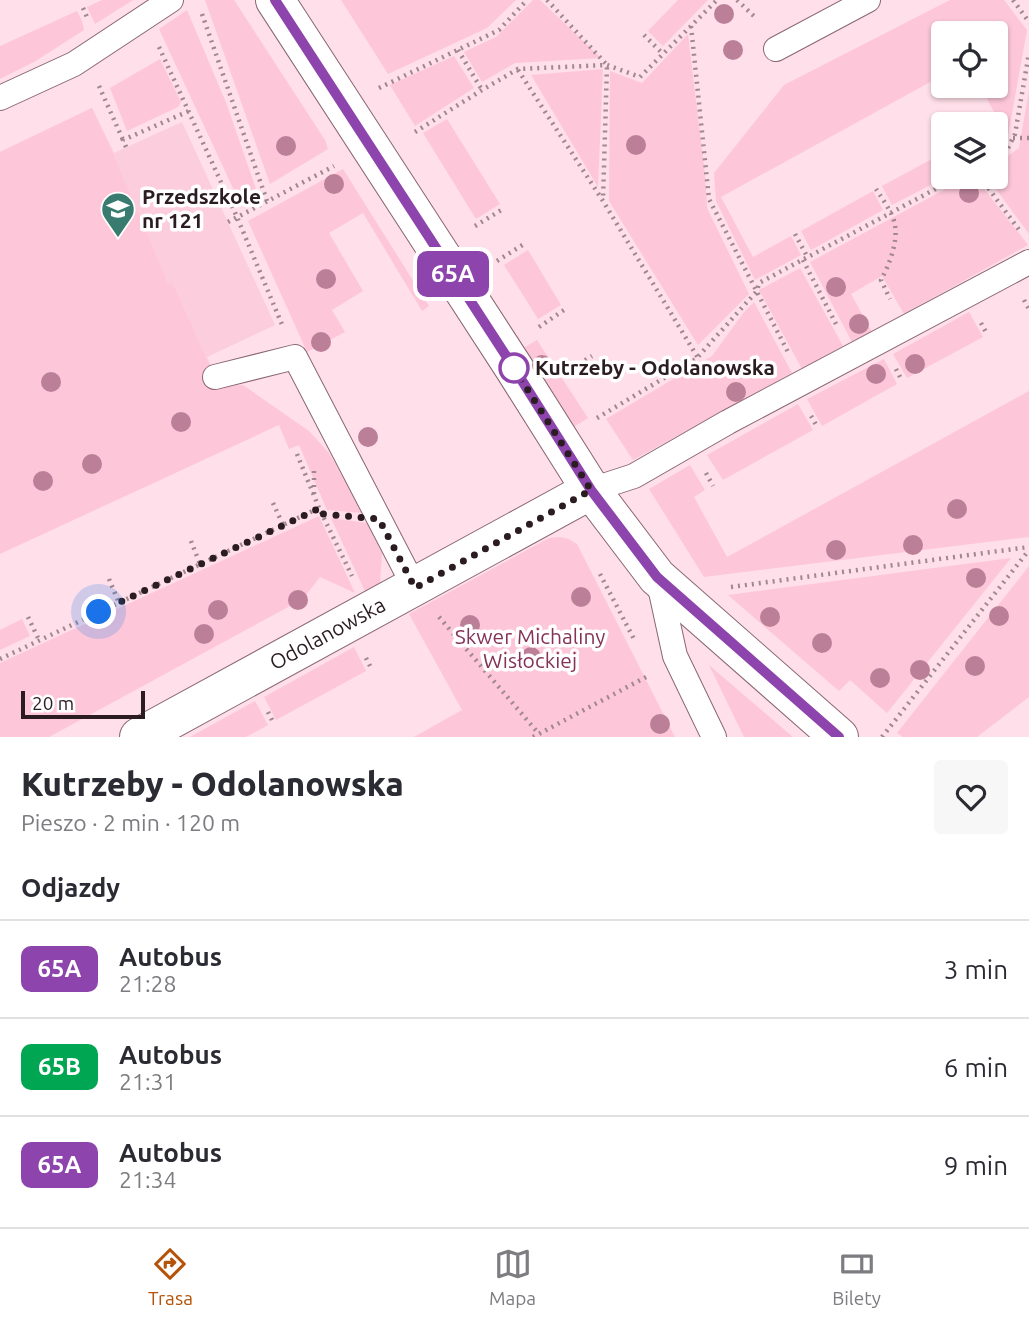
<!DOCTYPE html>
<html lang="pl">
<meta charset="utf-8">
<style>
:root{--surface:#fff;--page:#f7f7f7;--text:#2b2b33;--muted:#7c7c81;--line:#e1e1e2;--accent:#b45309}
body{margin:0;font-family:Ubuntu,sans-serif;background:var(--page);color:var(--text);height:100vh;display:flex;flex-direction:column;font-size:26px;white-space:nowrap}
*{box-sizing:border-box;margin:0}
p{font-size:23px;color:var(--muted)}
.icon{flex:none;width:38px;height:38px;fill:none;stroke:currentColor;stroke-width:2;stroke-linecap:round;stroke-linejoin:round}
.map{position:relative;height:737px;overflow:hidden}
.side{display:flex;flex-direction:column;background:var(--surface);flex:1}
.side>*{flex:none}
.badge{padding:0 14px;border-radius:10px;font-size:24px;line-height:46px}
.fabs{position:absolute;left:931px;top:21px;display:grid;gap:14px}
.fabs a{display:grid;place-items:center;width:77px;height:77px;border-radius:7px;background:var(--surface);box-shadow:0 2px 5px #0004;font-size:35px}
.scale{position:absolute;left:21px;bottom:18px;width:124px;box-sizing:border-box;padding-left:7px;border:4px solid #2a1c21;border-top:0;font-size:19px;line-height:24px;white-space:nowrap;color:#2a1c21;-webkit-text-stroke:5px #fff;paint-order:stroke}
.you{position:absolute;width:35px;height:35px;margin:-18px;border:5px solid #fff;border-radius:50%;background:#1a73e8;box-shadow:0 0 0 10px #1a73e833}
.map>.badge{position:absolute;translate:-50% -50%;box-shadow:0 0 0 4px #fff}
h2{padding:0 21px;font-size:26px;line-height:63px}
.round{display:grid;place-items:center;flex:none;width:74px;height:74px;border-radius:7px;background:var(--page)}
.headline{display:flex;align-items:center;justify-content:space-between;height:119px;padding:0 21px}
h1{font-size:33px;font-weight:800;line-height:52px}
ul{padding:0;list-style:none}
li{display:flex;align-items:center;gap:21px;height:98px;padding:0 21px;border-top:2px solid var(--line)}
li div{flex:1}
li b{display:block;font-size:26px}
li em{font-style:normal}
li .badge{min-width:77px;font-weight:700;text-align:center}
.tabs{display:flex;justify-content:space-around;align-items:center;height:98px;border-top:2px solid var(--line);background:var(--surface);font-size:19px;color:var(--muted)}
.tabs a{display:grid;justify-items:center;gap:4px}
.tabs .active{color:var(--accent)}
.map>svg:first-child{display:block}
.built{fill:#fccddd}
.green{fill:#fdc7d9}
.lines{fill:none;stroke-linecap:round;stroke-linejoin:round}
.lane-casing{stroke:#896772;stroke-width:26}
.street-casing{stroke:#896772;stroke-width:40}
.path{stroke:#a0888f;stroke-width:4.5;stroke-dasharray:2 5;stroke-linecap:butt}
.lane{stroke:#fff;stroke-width:24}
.street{stroke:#fff;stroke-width:38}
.tree{fill:#bb8098}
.line-casing{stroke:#fff;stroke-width:16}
.line{stroke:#8e44ad;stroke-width:10}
.walk{stroke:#2a1c21;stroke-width:7;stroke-dasharray:0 12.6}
.stop-dot{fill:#fff;stroke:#8e44ad;stroke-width:3.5}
.labels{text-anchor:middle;stroke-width:7;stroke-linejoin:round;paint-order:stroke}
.poi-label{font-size:21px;font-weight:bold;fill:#2a1c21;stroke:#fff;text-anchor:start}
.stop-label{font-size:21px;font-weight:bold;fill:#2a1c21;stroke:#fff;text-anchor:start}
.street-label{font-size:21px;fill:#2a1c21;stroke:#fff}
.park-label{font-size:21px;fill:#843255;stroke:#fff}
</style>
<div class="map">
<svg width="1029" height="737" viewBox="0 0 1029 737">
<rect width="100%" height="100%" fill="#ffdfe9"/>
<path class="built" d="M92 108 114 153 182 122 275 325 207 357 226 401 0 152Z"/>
<path class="green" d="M102 0H133L95 24 87 7Z
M205 0H234L325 140 328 149 270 184Z
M341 0H516L487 28 388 74Z
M533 0H540L601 58 515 63 482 82 464 52 496 37Z
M678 0H708L663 46 648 31Z
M950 0H1004L1027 30 1007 141 996 147 995 124 999 121 980 86H996V33H943V75L721 197 753 257 791 236 801 255 755 280 716 201 714 173 784 85Z
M187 10 227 105 256 189 238 199 159 29Z
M77 11 82 21 84 30 34 62 0 79V46Z
M688 34 705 175 707 208 749 294 698 345 609 201 610 71 642 83Z
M454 56 474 88 415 126 390 85Z
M160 59 181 102 178 107 127 131 110 88Z
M603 69 598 187 531 75Z
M1029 90V234L987 177H996V164L1019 148Z
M92 108 113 153 168 284 172 282 219 386 243 385 309 431 329 453 363 513 327 510 299 445 289 449 279 425 0 554V152Z
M447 119 500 204 476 219 423 133Z
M943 153V177H946L892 205 882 186Z
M343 169 429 306 422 311 363 213 329 233 363 291 332 310 345 332 307 352 248 221Z
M968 177H975L1028 245 904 314 882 276 851 294 872 332 852 342 810 262Z
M873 191 883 210 811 250 801 231Z
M528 250 561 305 538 319 504 265Z
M800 268 843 346 802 369 759 290Z
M754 302 792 373 633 460 606 419 712 356 744 312Z
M969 312 983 337 907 378 893 354Z
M537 340 588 418 574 427 522 349Z
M884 359 897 384 822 426 807 399Z
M1029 391V537L704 577 649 489 690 465 705 490 694 497 727 557Z
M798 404 813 430 723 480 707 455Z
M319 516 355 593 320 577 303 599 49 737H0V663Z
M331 518 367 523 382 553 380 584 369 600Z
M560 537 569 539 577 544 675 737H414L462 710 409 614 549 538Z
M1011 558 887 713 850 680 839 691 728 595Z
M1029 566V697L977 737H903L897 733Z
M22 619 30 636 0 650V630Z
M354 647 366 671 276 720 264 697Z
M709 665 793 737H744Z
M255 701 268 725 246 737H190Z"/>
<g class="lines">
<g class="lane-casing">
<path id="lane" d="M776 49 868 0
M0 98 74 64 171 0
M215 377 295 357 415 588
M591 490 634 476 728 422 1029 262
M658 578 675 656 714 737"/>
</g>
<g class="street-casing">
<g id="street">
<path d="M275 0 514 368 591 490 657 577 839 737"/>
<path id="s1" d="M139 737 591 490"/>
</g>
</g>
<path class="path" d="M547 0 607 65 603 200
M737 0 757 19
M1013 0 1029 22
M83 8 87 17
M202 14 267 201
M691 26 709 199 789 354
M644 35 663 54
M159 47 237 217 283 327
M458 50 482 90
M518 70 603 201 698 358
M99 86 123 140
M379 88 499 30 527 0
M415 132 482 90 518 69 607 65 640 77 717 0
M1013 138H1029
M126 147 123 140 189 111
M996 155 1008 148 1015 134 1029 53
M980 177 1020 231
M876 189C883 200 893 213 895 225 898 243 889 265 881 280L890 299
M228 222 334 166
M475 226 503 209
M795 234 808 258
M803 260 838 328
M497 261 524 244
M1024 300 1029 309
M981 323 987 334
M539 327 564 310
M896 369 902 381
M567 371 592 356
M811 416 818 428
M597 418 696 359 757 291 759 283 958 177
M297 454 319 508
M314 471V495
M706 473 713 486
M273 503 283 525
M191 541 200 564
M600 574 635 641
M109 579 119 603
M731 587 1029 547
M28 617 39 640
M439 617 539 734
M366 658 371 668
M0 659 319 508 352 576
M268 712 273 722
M533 737 648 676
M882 737 1029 550"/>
<use href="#lane" class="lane"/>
<use href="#street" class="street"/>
</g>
<g class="tree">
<circle cx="724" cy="14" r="10"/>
<circle cx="733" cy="50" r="10"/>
<circle cx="636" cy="145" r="10"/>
<circle cx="286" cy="146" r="10"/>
<circle cx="334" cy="184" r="10"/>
<circle cx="969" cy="193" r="10"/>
<circle cx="326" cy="279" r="10"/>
<circle cx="836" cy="287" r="10"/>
<circle cx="859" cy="324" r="10"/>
<circle cx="321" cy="342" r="10"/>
<circle cx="915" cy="364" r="10"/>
<circle cx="542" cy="365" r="10"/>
<circle cx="876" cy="374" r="10"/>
<circle cx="51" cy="382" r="10"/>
<circle cx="736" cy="392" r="10"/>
<circle cx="181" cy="422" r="10"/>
<circle cx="368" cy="437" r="10"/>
<circle cx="92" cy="464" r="10"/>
<circle cx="43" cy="481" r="10"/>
<circle cx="957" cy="509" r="10"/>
<circle cx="913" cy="545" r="10"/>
<circle cx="836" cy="550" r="10"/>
<circle cx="976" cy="578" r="10"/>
<circle cx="581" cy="597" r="10"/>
<circle cx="298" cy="600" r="10"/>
<circle cx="218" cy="610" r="10"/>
<circle cx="999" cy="616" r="10"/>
<circle cx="770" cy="617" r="10"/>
<circle cx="470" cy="625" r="10"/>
<circle cx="204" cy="634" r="10"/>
<circle cx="822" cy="643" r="10"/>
<circle cx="531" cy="657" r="10"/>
<circle cx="975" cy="666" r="10"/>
<circle cx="920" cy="670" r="10"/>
<circle cx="880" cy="678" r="10"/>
<circle cx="660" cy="724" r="10"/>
</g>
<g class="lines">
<g class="line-casing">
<path id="line" d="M275 0 514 368 591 490 657 577 839 737"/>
</g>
<use href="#line" class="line"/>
<path class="walk" d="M99 612 320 508 322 514 379 519 415 588 591 490 514 368"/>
</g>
<defs>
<g id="school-pin" transform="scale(1.75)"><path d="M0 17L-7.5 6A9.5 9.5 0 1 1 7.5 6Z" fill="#397c6f" stroke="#fff"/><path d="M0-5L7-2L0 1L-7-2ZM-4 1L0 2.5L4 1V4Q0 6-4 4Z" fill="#fff"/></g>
</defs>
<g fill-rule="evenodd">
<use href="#school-pin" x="118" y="209"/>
</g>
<circle class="stop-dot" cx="514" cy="368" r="14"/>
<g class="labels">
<g class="poi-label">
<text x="142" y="204">Przedszkole<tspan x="142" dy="24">nr 121</tspan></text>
</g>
<g class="stop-label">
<text x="535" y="375">Kutrzeby - Odolanowska</text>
</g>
<g class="street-label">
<text dy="7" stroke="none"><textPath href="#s1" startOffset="215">Odolanowska</textPath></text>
</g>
<g class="park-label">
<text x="530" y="644">Skwer Michaliny<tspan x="530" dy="24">Wisłockiej</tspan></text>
</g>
</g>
</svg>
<div class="fabs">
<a><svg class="icon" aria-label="locate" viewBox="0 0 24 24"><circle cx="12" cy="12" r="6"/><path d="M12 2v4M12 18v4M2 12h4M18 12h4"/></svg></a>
<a><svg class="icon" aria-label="layers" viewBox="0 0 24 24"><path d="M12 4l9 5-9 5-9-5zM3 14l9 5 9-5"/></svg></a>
</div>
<div class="scale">20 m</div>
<div class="you" style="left:99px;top:612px"></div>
<b class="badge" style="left:453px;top:274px;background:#8e44ad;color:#fff">65A</b>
</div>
<section class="side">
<div class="headline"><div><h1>Kutrzeby - Odolanowska</h1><p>Pieszo · 2 min · 120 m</p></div><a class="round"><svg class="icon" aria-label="heart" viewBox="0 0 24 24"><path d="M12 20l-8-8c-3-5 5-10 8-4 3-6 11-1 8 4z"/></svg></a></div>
<h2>Odjazdy</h2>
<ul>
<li><span class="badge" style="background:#8e44ad;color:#fff">65A</span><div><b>Autobus</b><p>21:28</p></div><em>3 min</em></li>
<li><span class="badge" style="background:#00a651;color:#fff">65B</span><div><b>Autobus</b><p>21:31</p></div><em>6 min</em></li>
<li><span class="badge" style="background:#8e44ad;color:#fff">65A</span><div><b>Autobus</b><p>21:34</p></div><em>9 min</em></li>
</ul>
</section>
<nav class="tabs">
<a class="active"><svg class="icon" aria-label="directions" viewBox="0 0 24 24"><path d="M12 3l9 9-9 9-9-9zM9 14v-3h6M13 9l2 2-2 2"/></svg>Trasa</a>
<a><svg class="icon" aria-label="map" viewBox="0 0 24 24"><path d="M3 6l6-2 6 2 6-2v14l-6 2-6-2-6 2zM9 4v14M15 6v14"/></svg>Mapa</a>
<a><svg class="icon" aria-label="tickets" viewBox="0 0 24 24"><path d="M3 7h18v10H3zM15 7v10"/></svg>Bilety</a>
</nav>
